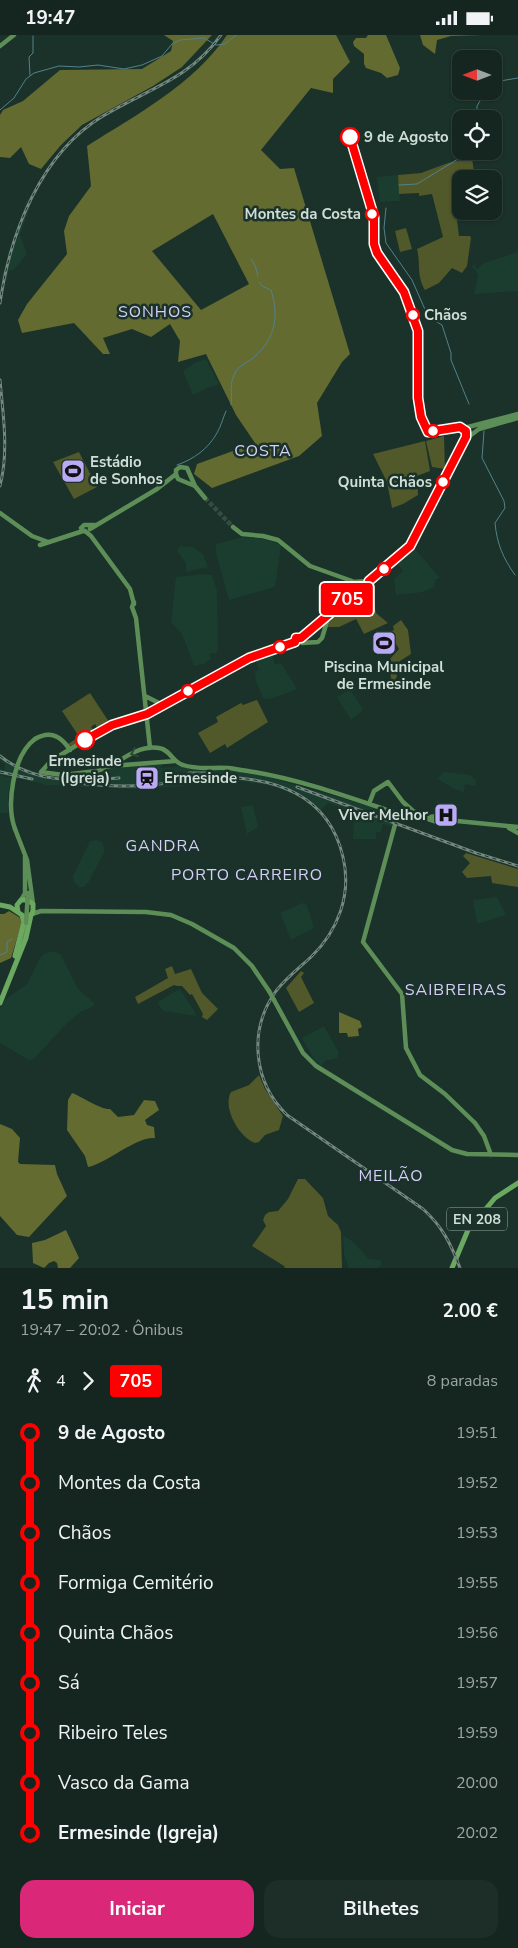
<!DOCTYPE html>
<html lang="pt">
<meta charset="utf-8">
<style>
:root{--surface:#14261f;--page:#1d2e28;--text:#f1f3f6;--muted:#9da5a4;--line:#33433d;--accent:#db2777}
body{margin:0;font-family:"Nunito Sans",sans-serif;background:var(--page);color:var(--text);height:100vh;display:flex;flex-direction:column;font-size:19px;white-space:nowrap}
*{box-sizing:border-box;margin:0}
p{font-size:16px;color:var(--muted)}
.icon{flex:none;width:28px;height:28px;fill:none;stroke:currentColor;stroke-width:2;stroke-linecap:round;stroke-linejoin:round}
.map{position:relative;height:1233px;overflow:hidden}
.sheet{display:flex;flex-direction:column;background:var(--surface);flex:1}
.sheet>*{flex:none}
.badge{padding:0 10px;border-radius:4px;font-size:18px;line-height:32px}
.needle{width:32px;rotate:270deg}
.fabs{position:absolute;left:452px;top:15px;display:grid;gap:10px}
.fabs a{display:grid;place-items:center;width:50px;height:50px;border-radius:10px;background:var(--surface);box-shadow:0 1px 4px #0004,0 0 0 1px var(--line);font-size:25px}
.map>.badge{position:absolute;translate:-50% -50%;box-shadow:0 0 0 2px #fff}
.legs{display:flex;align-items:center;gap:8px;height:55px;padding:0 20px;font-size:16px}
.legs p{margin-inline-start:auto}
.overview{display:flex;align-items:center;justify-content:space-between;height:85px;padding:0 20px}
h1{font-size:28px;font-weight:700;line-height:38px}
.action{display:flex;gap:10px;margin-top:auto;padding:10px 20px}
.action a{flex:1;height:58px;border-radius:15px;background:var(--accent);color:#fff;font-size:20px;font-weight:700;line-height:58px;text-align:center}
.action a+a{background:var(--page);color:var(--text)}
ul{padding:0 20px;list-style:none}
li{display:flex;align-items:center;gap:18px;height:50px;font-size:19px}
li i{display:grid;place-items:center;width:8px;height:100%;margin:0 6px;background:currentColor}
li i::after{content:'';width:12px;height:12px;margin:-6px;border:4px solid;border-radius:50%;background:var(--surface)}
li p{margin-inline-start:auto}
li:first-child i{background:linear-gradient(#0000 50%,currentColor 0)}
li:last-child i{background:linear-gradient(currentColor 50%,#0000 0)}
.status{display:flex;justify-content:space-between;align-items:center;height:35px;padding:0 25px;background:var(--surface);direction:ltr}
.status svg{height:14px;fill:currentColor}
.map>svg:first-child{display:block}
.built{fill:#1b3d30}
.green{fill:#515829}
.forest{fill:#636b30;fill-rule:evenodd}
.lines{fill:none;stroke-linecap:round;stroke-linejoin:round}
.stream{stroke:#53828b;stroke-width:1}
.secondary-tunnel{stroke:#354c43;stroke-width:4.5;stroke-dasharray:4.5 2;stroke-linecap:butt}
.secondary{stroke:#5e8e57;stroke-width:4.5}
.primary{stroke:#6ba961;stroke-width:5}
.rail-casing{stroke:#74887f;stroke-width:3}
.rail{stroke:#1a3229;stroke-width:1;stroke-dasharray:4;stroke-linecap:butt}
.secondary-bridge{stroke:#5e8e57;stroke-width:4.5}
.oneway{stroke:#2b4934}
.line-1-casing{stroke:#fff;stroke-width:11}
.line-1{stroke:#f00;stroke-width:8}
.stop-1-dot{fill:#fff;stroke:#f00;stroke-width:2.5}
.labels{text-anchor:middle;stroke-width:5;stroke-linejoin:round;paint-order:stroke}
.shield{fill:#1a3229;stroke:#99aaa3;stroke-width:1}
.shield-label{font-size:14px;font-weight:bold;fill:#cfded7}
.stop-label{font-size:15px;font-weight:bold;fill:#cfded7;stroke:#1a3229;text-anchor:start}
.poi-label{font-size:15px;font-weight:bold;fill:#cfded7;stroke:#1a3229;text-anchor:start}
.neighbourhood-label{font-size:16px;letter-spacing:1px;fill:#d7cffb;stroke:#1a3229}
</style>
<div class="status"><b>19:47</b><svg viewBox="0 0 49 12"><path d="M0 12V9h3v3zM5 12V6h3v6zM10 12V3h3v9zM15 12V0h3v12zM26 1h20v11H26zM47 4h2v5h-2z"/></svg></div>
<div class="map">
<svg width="518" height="1233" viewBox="0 0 518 1233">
<rect width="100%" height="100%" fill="#1a3229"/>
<path class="built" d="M398 140 400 166 380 167 377 142Z
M27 164 32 166 20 200 27 219 13 236 9 235 7 245 1 244Z
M518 217V256L474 259 478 240 476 236 472 232 474 229 477 234 484 228Z
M206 324 219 349 205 354 193 360 183 336 196 327Z
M243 502 265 504 281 510 275 552 229 565 216 518V509Z
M180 511 192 512 203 519 208 532 186 537V528L177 516Z
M413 512 440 543 435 545 434 552 423 557 396 560 394 544 403 536 395 526Z
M204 539 212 540 217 556 218 614 216 618 209 619 211 624 206 627 207 628 194 631 182 599 171 587 176 542Z
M271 617 275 629 281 628 297 654 271 664 263 663 256 646 255 636 259 635 255 623Z
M350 654 363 675 351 685 337 662Z
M0 718 13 728 27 734 53 741H74L97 738 110 733 161 729V733L180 731 190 734 226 735 261 740 389 777 393 780 394 786 392 792 383 789 381 797H376V804H353L354 778 328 768 319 777 300 761 277 752 236 745H218L185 751 133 754 47 750 0 739V734L4 735 5 729 0 725Z
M445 737 470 740 476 746 475 751 465 749 464 757 454 754 438 744 442 738Z
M0 740 12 743 8 758V778H0Z
M253 770 258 792 247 799 241 772Z
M96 805 102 807 104 813V818L88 848 84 852H79L74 847 73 841 90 806Z
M497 862 506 880 477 889 473 865Z
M302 868 307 870 314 893 291 905 280 878Z
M49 917H56L61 920 78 954 94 968V971L80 977 65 990 34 1024 29 1025 0 1008V973L6 964 27 949 40 923 44 919Z
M180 954 195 977 196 981 163 976 158 968 159 966Z
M324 991 339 1018 337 1023 325 1026 321 1031 315 1026 302 1003Z
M343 1200 353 1207 369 1224 381 1225V1231L376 1233H349L344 1220Z"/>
<path class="green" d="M472 123 475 144H461V151L453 153 459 201H470L471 203 467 231 462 238 452 233 439 248 425 255C416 239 421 231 417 214L443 202 432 159 419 161V158L399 159 398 140 421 138 448 128Z
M406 193 412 214 400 217 395 196Z
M444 401 445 434 432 432 426 406Z
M425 406 430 436 417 441 418 460 403 469 392 473 387 447 373 419Z
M79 417 97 452 74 464 53 427Z
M364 558C374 563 374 569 376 578L388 588 364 599 356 584 339 592H328L331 580 357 559Z
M401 585 408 595 411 619 400 626 396 637 397 641 395 645 391 647 390 624 399 614 392 602 395 600 392 596 394 595 393 591Z
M90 658 109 687 98 694 95 689 91 692 94 696 80 705 81 706 70 711 68 709 79 702 78 700 62 676Z
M257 665 268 687 227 713 225 709 210 718 198 698 218 687 216 682 241 668 243 670Z
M466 818 518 834V852L492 848 491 841 467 843 462 837 470 828 463 821Z
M172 931 175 939 191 934 202 958 218 974 207 985 202 982 203 979 192 959 190 960 182 951H177L174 950 138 969 135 962 168 943 165 934Z
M301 936 304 938 301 942 314 968 299 977 286 953Z
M259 1040 265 1054 283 1081 279 1095 265 1100 259 1107 255 1108C253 1107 250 1106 248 1104 236 1095 223 1071 231 1057L249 1050Z
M298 1144H305L323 1163 328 1181 338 1190 341 1197 342 1233H285L284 1231 252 1211 266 1191 263 1185 265 1180 269 1177 278 1176 288 1164Z"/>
<path class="forest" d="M164 0H212L182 32 153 51 82 90 61 110 41 134 29 129 21 112 10 123 0 122V80L3 75 23 66 60 35 142 34 171 16 173 6Z
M227 0H336L350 27 333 44V58L311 53 261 115 280 134 294 133 350 319 342 327 317 368 322 401 299 421 212 453 194 439 197 429 255 408 236 380 206 319 178 327 180 306 170 289 151 302 132 294 103 303 110 319H103L74 288 22 298 18 285 27 269 67 219 64 196 69 181 91 151 87 111C136 80 194 49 227 0ZM213 179 249 249 201 275 152 216Z
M368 0H386L400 33 398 40 387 43 381 38 366 33 364 29V19L354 11 353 7 356 3H366Z
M420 0H483L451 1 437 5 435 19 423 10Z
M9 876 19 882 22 887 11 923 0 928V879H4Z
M339 977 360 986 362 992 358 994 359 1001 348 1002 347 998H339Z
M72 1058C83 1062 101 1075 110 1074L118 1082 134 1080 144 1065 155 1066 159 1075 145 1085 147 1090 154 1092 155 1103C137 1101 107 1128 88 1132L85 1121 67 1095 68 1065Z
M0 1089 12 1094 20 1103 18 1127 20 1129 55 1130 57 1139 67 1161 29 1202 17 1200 0 1181Z
M66 1195 79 1223 70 1233H58L57 1228 54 1226 49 1228 44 1233 33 1228 32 1208 45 1205Z"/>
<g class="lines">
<path class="stream" d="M30 40 29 22 33 18V1
M494 47 518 43
M0 75 14 63 26 44 34 38 59 31 79 32 98 30 124 34 142 30 162 21 172 9 180 5 204 3 216 10 225 9 236 0
M477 84V71L486 56
M399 150 417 149 458 124 462 116
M386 173 384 193 386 208 412 245 427 279
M251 224 255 230 258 241
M430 283 442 290 451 318V325L469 369
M231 370C233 357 228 350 236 336 240 330 249 327 254 322 276 303 279 281 271 255L262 251 259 247
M484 396 482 423 504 466 505 473 495 488C497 509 503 523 515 540
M177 430C194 424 208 414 217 398 221 391 223 383 226 376
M0 920 7 917V907L12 904"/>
<path class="secondary-tunnel" d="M205 463 233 492"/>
<path class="secondary" d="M0 11 14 0
M466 403V394L468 392 518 379
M176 439 178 444 195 451 205 463
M0 478 32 501 48 507
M233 492 242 499 263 501 278 505 310 531 352 546 357 551
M90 494 157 454 176 439V435L180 432 187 433 195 451
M84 496 81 493 84 490H95
M85 496 91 501 130 554 134 569
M40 510 83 496
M353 547 369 546
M352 560 366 554 369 546 411 511 467 403 479 394 518 383
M134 567 132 572 136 583 150 713
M301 603 353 558
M302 608 318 607 322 603 329 580
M145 661 163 670
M35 704C50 695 61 701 70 715
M175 726 111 731 97 736 63 740 41 737 51 726 111 689 147 679 249 623 295 607
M111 731C125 722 141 710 159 713 171 715 172 727 183 730 197 735 213 732 228 733 237 734 246 736 254 737 301 745 348 762 393 777L396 786 363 907 402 959 406 1013 420 1040 445 1059 475 1088 484 1101 491 1120
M369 769 374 756 388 747 403 767 413 776 429 782 438 781 447 785 518 792
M428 784 440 788 449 787
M509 793 518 798
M15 794 27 825 33 869
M21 865 25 858V821
M32 879 41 876 146 877 171 880 192 889 234 913 252 931 269 956
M21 911 26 888
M274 965 303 1018 316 1031 452 1115 467 1119 518 1120"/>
<path class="primary" d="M0 870 10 872 25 882 32 879 33 875V869L27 865H21L17 870 18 877
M15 921 24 887 22 881
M0 968 26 903 31 880
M452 1233 468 1195 495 1163 518 1148"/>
<g class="rail-casing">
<path id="rail" d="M0 268C10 198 41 118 103 81 147 54 189 45 221 0
M0 345C3 380 9 416 0 451
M0 721C35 749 77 746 119 743
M0 737 32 744
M189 738H208
M78 748C102 751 125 752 149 750 172 748 195 744 217 743 274 741 329 760 343 822 352 859 338 896 311 922 299 933 286 943 276 956 248 995 253 1047 287 1080L423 1174C442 1191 451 1209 460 1233
M297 752 476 818 518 831"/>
</g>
<use href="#rail" class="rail"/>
<path class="secondary-bridge" d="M15 794C6 770 13 720 35 704
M26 888 28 858
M269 956 274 965"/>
</g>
<defs><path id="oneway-chevron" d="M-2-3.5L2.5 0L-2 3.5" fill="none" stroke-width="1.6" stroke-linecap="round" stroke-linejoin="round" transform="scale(1.25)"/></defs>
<use class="oneway" href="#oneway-chevron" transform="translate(134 718) rotate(158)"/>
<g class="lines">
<g class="line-1-casing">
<path id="line-1" d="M85 705 112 690 147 679 249 623 295 607 296 603H301L353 559 366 554 369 546 410 511 466 402V396L460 392 428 397 421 382 418 363V296L404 257 377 218 374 209V182L350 102"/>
</g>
<use href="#line-1" class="line-1"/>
</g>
<defs>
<g id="stadium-square" transform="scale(1.25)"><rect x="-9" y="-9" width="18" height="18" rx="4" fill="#baaaf6" stroke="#1a3229"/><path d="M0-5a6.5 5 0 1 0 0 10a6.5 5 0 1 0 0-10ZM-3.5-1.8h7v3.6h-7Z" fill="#111"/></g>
<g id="station-square" transform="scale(1.25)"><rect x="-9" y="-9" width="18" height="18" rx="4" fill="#baaaf6" stroke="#1a3229"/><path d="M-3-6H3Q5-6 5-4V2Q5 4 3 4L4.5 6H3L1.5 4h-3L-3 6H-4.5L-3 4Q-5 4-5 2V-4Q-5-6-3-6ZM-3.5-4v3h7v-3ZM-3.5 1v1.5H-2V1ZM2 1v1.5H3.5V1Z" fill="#111"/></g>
<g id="hospital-square" transform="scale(1.25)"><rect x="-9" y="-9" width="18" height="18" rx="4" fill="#baaaf6" stroke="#1a3229"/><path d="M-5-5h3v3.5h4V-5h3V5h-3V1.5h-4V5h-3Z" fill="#111"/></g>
</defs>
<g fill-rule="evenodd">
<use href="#stadium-square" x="73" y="436"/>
<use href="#stadium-square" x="384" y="608"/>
<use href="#station-square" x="147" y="743"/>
<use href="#hospital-square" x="446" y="780"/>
</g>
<g class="stop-1-dot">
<circle cx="350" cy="102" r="9"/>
<circle cx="372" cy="179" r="6"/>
<circle cx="413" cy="280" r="6"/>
<circle cx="433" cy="396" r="6"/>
<circle cx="443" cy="447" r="6"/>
<circle cx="384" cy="534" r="6"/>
<circle cx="280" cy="612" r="6"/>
<circle cx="188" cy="656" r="6"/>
<circle cx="85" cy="705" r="9"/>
</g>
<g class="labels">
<rect class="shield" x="447" y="1172.5" width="60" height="23" rx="4"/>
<g class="shield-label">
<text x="477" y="1189">EN 208</text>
</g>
<g class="stop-label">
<text x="364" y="107">9 de Agosto</text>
<text x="361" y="184" text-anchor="end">Montes da Costa</text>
<text x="424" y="285">Chãos</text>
<text x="432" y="452" text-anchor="end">Quinta Chãos</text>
<text x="85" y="731" text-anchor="middle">Ermesinde<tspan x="85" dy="17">(Igreja)</tspan></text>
</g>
<g class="poi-label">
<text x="90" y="432">Estádio<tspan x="90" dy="17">de Sonhos</tspan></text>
<text x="384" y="637" text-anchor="middle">Piscina Municipal<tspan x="384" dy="17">de Ermesinde</tspan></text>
<text x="164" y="748">Ermesinde</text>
<text x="428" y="785" text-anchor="end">Viver Melhor</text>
</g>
<g class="neighbourhood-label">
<text x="155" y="282">SONHOS</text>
<text x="263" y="421">COSTA</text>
<text x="163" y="816">GANDRA</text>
<text x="247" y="845">PORTO CARREIRO</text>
<text x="456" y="960">SAIBREIRAS</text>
<text x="391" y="1146">MEILÃO</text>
</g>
</g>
</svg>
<div class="fabs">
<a><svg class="needle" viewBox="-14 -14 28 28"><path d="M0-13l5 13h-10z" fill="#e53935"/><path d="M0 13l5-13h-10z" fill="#9da5a4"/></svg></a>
<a><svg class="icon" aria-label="locate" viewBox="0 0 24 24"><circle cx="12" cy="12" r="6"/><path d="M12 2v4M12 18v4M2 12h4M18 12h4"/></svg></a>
<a><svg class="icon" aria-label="layers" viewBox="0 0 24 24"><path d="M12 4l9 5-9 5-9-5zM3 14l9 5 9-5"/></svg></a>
</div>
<b class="badge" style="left:347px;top:564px;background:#f00;color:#fff">705</b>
</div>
<section class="sheet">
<div class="overview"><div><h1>15 min</h1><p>19:47 – 20:02 · Ônibus</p></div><b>2.00 €</b></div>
<div class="legs"><svg class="icon" aria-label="walk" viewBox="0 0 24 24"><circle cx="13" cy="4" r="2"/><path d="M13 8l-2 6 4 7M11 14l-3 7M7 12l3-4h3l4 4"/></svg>4<svg class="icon" aria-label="forward" viewBox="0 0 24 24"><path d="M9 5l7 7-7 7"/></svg><b class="badge" style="background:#f00;color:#fff">705</b><p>8 paradas</p></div>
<ul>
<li><i style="color:#f00"></i><b>9 de Agosto</b><p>19:51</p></li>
<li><i style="color:#f00"></i><span>Montes da Costa</span><p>19:52</p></li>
<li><i style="color:#f00"></i><span>Chãos</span><p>19:53</p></li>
<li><i style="color:#f00"></i><span>Formiga Cemitério</span><p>19:55</p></li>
<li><i style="color:#f00"></i><span>Quinta Chãos</span><p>19:56</p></li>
<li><i style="color:#f00"></i><span>Sá</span><p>19:57</p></li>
<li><i style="color:#f00"></i><span>Ribeiro Teles</span><p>19:59</p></li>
<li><i style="color:#f00"></i><span>Vasco da Gama</span><p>20:00</p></li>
<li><i style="color:#f00"></i><b>Ermesinde (Igreja)</b><p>20:02</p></li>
</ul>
<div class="action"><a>Iniciar</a><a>Bilhetes</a></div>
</section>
